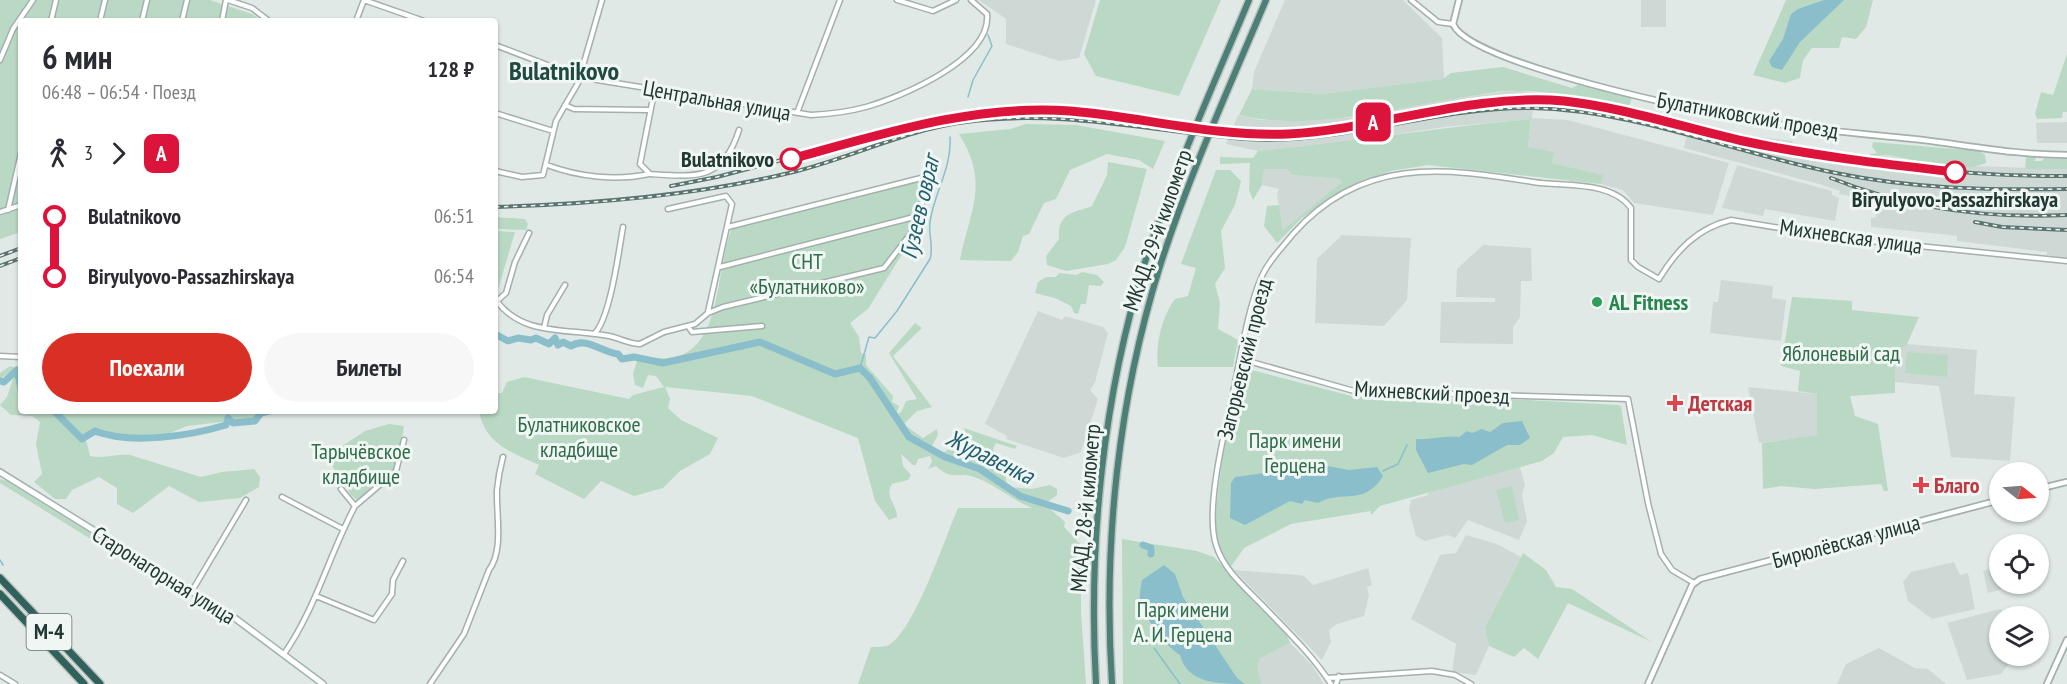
<!DOCTYPE html>
<html lang="ru">
<meta charset="utf-8">
<style>
:root{--surface:#fff;--page:#f7f7f7;--text:#2b2b33;--muted:#7c7c81;--accent:#d93025}
body{margin:0;font-family:"PT Sans Narrow",sans-serif;background:var(--page);color:var(--text);height:100vh;display:flex;flex-direction:column;font-size:22px;white-space:nowrap}
*{box-sizing:border-box;margin:0}
p{font-size:20px;color:var(--muted)}
.icon{flex:none;width:33px;height:33px;fill:none;stroke:currentColor;stroke-width:2;stroke-linecap:round;stroke-linejoin:round}
.map{position:relative;flex:1;overflow:hidden}
.drawer{position:absolute;left:18px;top:18px;width:480px;height:396px;display:flex;flex-direction:column;background:var(--surface);border-radius:6px;box-shadow:0 2px 4px #0004}
.drawer>*{flex:none}
.badge{padding:0 12px;border-radius:9px;font-size:21px;line-height:39px}
.needle{width:39px;rotate:107deg}
.buttons{position:absolute;left:1989px;top:462px;display:grid;gap:12px}
.buttons a{display:grid;place-items:center;width:60px;height:60px;border-radius:50%;background:var(--surface);box-shadow:0 2px 4px #0004;font-size:30px}
.map>.badge{position:absolute;translate:-50% -50%;box-shadow:0 0 0 3px #fff}
.legs{display:flex;align-items:center;gap:9px;height:66px;padding:0 24px;font-size:20px}
.legs p{margin-inline-start:auto}
.overview{display:flex;align-items:center;justify-content:space-between;height:102px;padding:0 24px}
h1{font-size:33px;font-weight:700;line-height:45px}
.button{display:flex;gap:12px;margin-top:auto;padding:12px 24px}
.button a{flex:1;height:69px;border-radius:36px;background:var(--accent);color:#fff;font-size:24px;font-weight:700;line-height:69px;text-align:center}
.button a+a{background:var(--page);color:var(--text)}
ul{padding:0 24px;list-style:none}
li{display:flex;align-items:center;gap:21px;height:60px;font-size:22px}
li i{display:grid;place-items:center;width:9px;height:100%;margin:0 8px;background:currentColor}
li i::after{content:'';width:15px;height:15px;margin:-8px;border:4px solid;border-radius:50%;background:var(--surface)}
li p{margin-inline-start:auto}
li:first-child i{background:linear-gradient(#0000 50%,currentColor 0)}
li:last-child i{background:linear-gradient(currentColor 50%,#0000 0)}
.map>svg:first-child{display:block}
.built{fill:#ced9d5}
.green{fill:#bad9c4}
.water{fill:#8bbecb}
.lines{fill:none;stroke-linecap:round;stroke-linejoin:round}
.stream{stroke:#8bbecb;stroke-width:1.5}
.river{stroke:#8bbecb;stroke-width:7}
.minor-casing{stroke:#a3b0ad;stroke-width:7}
.tertiary-casing{stroke:#a3b0ad;stroke-width:8}
.secondary-casing{stroke:#a0b4ae;stroke-width:8}
.trunk-casing{stroke:#bdc3c2;stroke-width:9}
.motorway-casing{stroke:#bdc3c2;stroke-width:10}
.minor{stroke:#fff;stroke-width:4}
.tertiary{stroke:#fff;stroke-width:4.5}
.secondary{stroke:#fff;stroke-width:5}
.trunk{stroke:#4c7f76;stroke-width:6}
.motorway{stroke:#30625b;stroke-width:7}
.rail-casing{stroke:#5c746f;stroke-width:4}
.rail{stroke:#f0f6f3;stroke-width:1.5;stroke-dasharray:4.5;stroke-linecap:butt}
.line-1-casing{stroke:#fff;stroke-width:14}
.line-1{stroke:#dc143c;stroke-width:9}
.stop-1-dot{fill:#fff;stroke:#dc143c;stroke-width:3}
.leisure-dot{fill:#2e9e5b;stroke:#f0f6f3;stroke-width:2}
.health-dot{fill:#e0444e;stroke:#f0f6f3;stroke-width:2}
.labels{text-anchor:middle;stroke-width:6;stroke-linejoin:round;paint-order:stroke}
.shield{fill:#f0f6f3;stroke:#60716d;stroke-width:1.5}
.shield-label{font-size:21px;font-weight:bold;fill:#223833}
.street-label{font-size:22px;fill:#223833;stroke:#f0f6f3}
.stop-label{font-size:22px;font-weight:bold;fill:#223833;stroke:#f0f6f3;text-anchor:end}
.park-label{font-size:22px;fill:#2f6c4a;stroke:#f0f6f3}
.leisure-label{font-size:22px;font-weight:bold;fill:#27864d;stroke:#f0f6f3;text-anchor:start}
.health-label{font-size:22px;font-weight:bold;fill:#be3a42;stroke:#f0f6f3;text-anchor:start}
.water-label{font-size:24px;font-style:italic;fill:#215e6f;stroke:#f0f6f3}
.quarter-label{font-size:26px;font-weight:bold;fill:#1f4941;stroke:#f0f6f3}
</style>
<div class="map">
<svg width="2067" height="684" viewBox="0 0 2067 684">
<rect width="100%" height="100%" fill="#e0e9e6"/>
<path class="built" d="M979 0H1096L1079 58 1059 61 1006 44V19Z
M1285 0H1403L1442 38 1444 79 1323 94 1252 89 1254 72Z
M1641 0H1666V27H1641Z
M1515 90 1534 93 1532 118 1568 120 1729 163 1713 215 1634 203 1623 190 1601 184 1602 175 1552 163 1528 147 1531 119 1444 127 1330 144 1258 151 1226 144 1238 115 1261 120 1309 121 1353 117 1403 106Z
M2067 122V143H2037L2036 123Z
M1689 124 1734 134 1792 141 1796 147 1850 156 1873 158 1883 155 1942 165 2067 169V258L2047 255V252L1957 241V236L1950 235 1871 227V218L1876 217 1878 202 1839 194 1840 191 1819 184 1684 148Z
M1737 165 1832 191V195L1839 198 1835 221 1765 209 1763 216 1722 208Z
M1264 169H1287L1292 175 1340 179 1343 182 1283 230 1277 194 1279 189 1262 185Z
M1342 235 1411 238 1407 300 1384 326 1315 323 1317 259Z
M1483 245 1531 248 1532 281H1521L1520 317 1513 327V344L1440 343 1441 302H1495V298L1456 297 1457 269Z
M1721 280 1773 286 1772 298 1786 300 1781 341 1710 333 1713 302H1718Z
M1038 311 1062 320 1065 316 1103 327 1108 333 1095 382 1090 390 1098 399 1081 452 1064 458 1006 439 1007 436 985 424Z
M1907 344 1977 350 1974 394 2015 397 2010 461 1951 457 1939 386 1894 382 1895 357Z
M1748 387 1817 394V436L1759 443Z
M1520 467 1525 485 1522 495 1527 521 1519 540 1468 520 1455 538 1448 535 1425 541 1416 536 1409 510 1411 500 1428 495 1427 491Z
M1466 535 1497 544 1521 557 1485 628 1489 646 1476 675 1452 672 1456 644 1411 619 1440 555 1456 553Z
M1954 562 1960 575 1968 573 1975 609 1932 619 1908 601 1903 582 1911 572Z
M1999 567 2000 584H2020L1988 593 1983 571Z
M1368 568 1372 585 1367 587 1369 595 1364 616 1337 624 1329 630 1331 642 1322 660 1234 570 1298 575 1304 576 1313 585Z
M2000 609 2009 616H2000V656H2015L2001 674 1967 680 1947 623Z
M1290 643 1312 665 1324 684H1258L1247 665Z
M1879 648 1915 668 1928 669 1946 684H1837L1846 664Z"/>
<path class="green" d="M0 0H210L252 14 262 21H21V207L0 214Z
M1100 0H1221L1179 96 1096 76 1084 54Z
M1786 0H1873L1866 27 1856 39 1842 37 1839 48H1812L1803 60 1800 78 1785 83 1753 75Z
M2067 54V112H2063L2062 118 2037 119 2035 114 2041 92 2053 95Z
M1503 67 1572 88 1578 85 1632 97 1629 107C1591 99 1554 91 1516 91 1500 90 1482 95 1466 97 1392 107 1313 133 1239 115L1252 89 1323 94 1443 79 1451 73Z
M1531 119 1528 147 1554 152 1552 163 1603 175 1601 184 1428 165 1391 171 1354 184 1336 194 1302 218 1277 243 1264 226 1267 206 1279 205 1283 230 1342 182 1340 179 1292 175 1287 169H1264L1262 185 1253 200 1249 190 1250 163 1220 164V157L1253 158 1258 151C1350 142 1440 127 1531 119Z
M1025 124 1076 125 1165 141 1153 169 1139 160 1107 154 1070 170 1056 199 1044 203 1029 234 1023 236 1018 252 1011 261 960 260C970 209 990 184 959 134L1011 129Z
M1873 142 1979 151 1985 155 1986 163C1957 175 1917 159 1887 155 1880 154 1875 159 1869 158L1870 154 1877 153 1872 147Z
M2036 156 2035 161H2042L2044 158 2067 159V169H2025L2026 157Z
M1108 162 1147 169 1125 247 1116 260 1108 264 1066 271 1047 265 1046 256 1059 239C1057 212 1074 213 1092 206L1107 175Z
M1216 170H1230L1241 181 1235 205 1221 231 1225 268 1215 284 1220 303 1218 329 1238 340 1233 367H1158C1155 345 1162 316 1175 299L1188 296 1196 268 1181 264Z
M928 173 932 183 917 230 868 309 850 323 859 337 861 353 866 355V365L893 396 892 402 899 406 896 415 901 412 906 401 917 399 889 353 915 323 922 328 893 356 932 407 917 411 905 423 906 426 923 438 937 429 938 435 932 446 940 455 956 444 968 448 976 444 966 433 964 428 1017 446 1015 449 996 443 993 449 995 454 1005 460 1006 482 1009 487 1032 489 1050 485 1057 489V495L1049 501 1034 499 1032 502 1049 508 1065 522 1064 527 1081 545V612L1086 684H858L871 647C876 647 884 647 889 645 914 631 946 536 958 508H1032C1012 500 995 484 974 477 958 471 953 482 936 466L928 469 932 461 930 456 918 459 916 465H913L901 454 903 466 911 475 908 480 892 484C884 497 897 504 897 517L889 520 875 501 858 438 752 396 665 387 670 399 668 408 681 420 718 438 710 454 680 471 663 488 634 496 601 481 584 499 535 474 539 465C511 452 485 444 479 411H495V393H502L507 382 524 377 629 399 633 395 664 387 656 376 648 375 643 388 635 385 633 374 639 355C728 378 711 276 733 225Z
M21 208V232L0 239V216Z
M495 217 525 219 528 224 526 230 495 229Z
M495 231 515 232 495 300Z
M1082 272 1097 275 1104 282 1101 286 1089 285 1086 304H1081L1078 314 1074 313 1071 306 1055 298 1035 293 1038 282 1046 277H1056L1059 273 1077 275Z
M1792 297 1852 301V310L1919 317 1907 344 1895 357V393L1850 396 1855 416 1878 424 1888 491H1884L1881 484 1814 489 1781 486 1763 489 1762 443 1817 435V394L1798 391 1800 371 1781 366Z
M1907 352 1948 355 1947 377 1905 373Z
M10 366 21 369V411H49L86 440 90 456C105 459 116 454 130 455L201 477 222 472 254 469 260 477 259 487 240 498 199 502 169 486 133 513 117 504V488L99 477 72 490 66 499H55L34 482 42 474 36 444 40 422 32 416 11 415 0 405 7 397 14 376 12 371 0 379V373Z
M1244 368 1355 397 1508 399 1618 405 1621 406 1627 445 1592 435 1563 437 1554 453 1542 461 1380 506 1371 515V511L1291 524 1244 548 1230 568C1224 556 1218 548 1216 534 1213 502 1231 399 1244 368Z
M52 411H275L256 418 187 426 158 438 83 435Z
M389 424 404 426 400 453 394 471 357 500 350 494 331 464 336 450 365 431Z
M0 479 7 481 186 593 183 596 0 483Z
M1512 486 1519 520 1505 523 1496 490Z
M1122 539 1197 551 1214 557 1287 635 1290 643 1259 659 1257 667 1261 684H1123Z
M1523 553 1546 570 1556 587 1572 589 1652 642 1568 603 1538 659 1524 648 1514 657 1489 646 1485 628Z"/>
<path class="water" d="M1824 0H1844L1800 42 1782 70 1772 67 1769 61 1783 39 1791 14 1798 9Z
M1522 421 1530 438 1520 445H1507L1472 465 1464 464 1428 473 1416 450V439C1431 440 1446 435 1459 437L1467 431 1472 433 1482 429 1490 432 1503 423Z
M1322 465 1349 470 1377 467 1383 476C1364 507 1343 489 1318 503L1305 500 1302 504 1290 501 1245 525 1230 518 1231 483 1235 477Z
M1164 565 1175 574 1183 597 1237 678 1245 684C1220 684 1187 684 1180 655 1166 647 1143 616 1140 600 1139 594 1141 587 1142 580Z"/>
<g class="lines">
<path class="stream" d="M968 97 973 80 992 46 988 35
M860 368 869 337 875 338 897 311 930 259C934 246 928 235 930 222 934 193 952 168 950 137
M1383 471 1398 464 1407 445
M1151 548 1153 546
M0 560 3 565
M1154 648 1180 684"/>
<path class="river" d="M495 334 508 341 518 338 531 340 536 338 549 344 555 338 558 345 563 342 571 346C586 336 603 353 618 354L622 359 634 357 663 363 760 342 835 374 860 368 870 378 909 437 945 457 980 469 1020 496 1068 511
M0 381 4 382 17 370 21 388
M54 411 82 439 95 431C131 445 189 436 226 425L228 418 233 423 255 421 261 413 269 411
M1143 545 1151 548V554"/>
<g class="minor-casing">
<path id="minor" d="M228 0 252 8 269 21
M897 0 933 11 956 0
M1411 0 1438 22 1453 24
M51 21 56 0
M100 21 105 0
M142 21 147 0
M182 21 187 0
M222 21 226 0
M356 21 364 0 424 21
M495 45 579 77 811 115C830 114 848 112 866 107 901 97 992 59 987 14L971 0
M0 60 13 29 33 0
M652 89 653 98 640 164 650 174C697 177 723 181 739 130
M565 105 574 109 649 110
M495 113 553 131
M797 113 840 0
M547 165C579 177 616 181 649 174
M495 171 522 177 543 175 556 121 578 83 602 0
M668 209 726 196 732 204 708 312
M8 210 21 153
M0 212 21 205
M720 267 918 216
M495 298C519 337 570 328 609 336 619 338 630 344 640 344L664 332 695 324 708 313 723 307 884 268 915 228 928 183 925 177 728 227
M497 301 506 293 515 262 529 233
M688 326 692 332 762 326
M544 328 547 315 565 285
M594 334C610 320 619 250 623 227
M0 356 21 357
M1241 359 1354 391 1628 399 1648 503 1661 554 1672 570 1694 583
M282 497 343 529
M355 506 396 471 404 440
M192 591 246 500
M316 596 374 620 392 594 393 580 403 561
M284 654C316 608 329 555 355 506L341 489
M0 675 15 684
M1327 678 1432 671 1455 675 1471 684
M430 684 464 634 489 570C504 550 496 515 497 490 498 479 500 468 503 457
M1331 684C1313 656 1289 633 1266 609 1247 589 1224 571 1216 545 1205 510 1224 434 1232 397 1240 361 1247 311 1261 278 1268 261 1282 248 1293 234 1361 157 1441 167 1533 182 1563 187 1611 180 1631 208V260L1638 267 1659 279C1676 251 1697 228 1731 220L1840 238 2067 261
M1336 684 1339 676"/>
</g>
<g class="tertiary-casing">
<path id="tertiary" d="M1459 0 1453 24C1469 64 1707 113 1756 121 1811 130 1867 134 1923 140 1971 146 2018 155 2067 155
M2038 489 2067 482
M1648 684 1692 585 1700 579 2000 500
M2047 684 2067 640"/>
</g>
<g class="secondary-casing">
<path id="secondary" d="M0 472 236 619 323 684"/>
</g>
<g class="trunk-casing">
<path id="trunk" d="M1096 684C1088 544 1103 396 1145 262 1174 172 1213 86 1249 0
M1112 684C1103 544 1118 400 1160 266 1189 175 1229 88 1266 0"/>
</g>
<g class="motorway-casing">
<path id="motorway" d="M0 578 100 684
M0 594 84 684"/>
</g>
<use href="#minor" class="minor"/>
<use href="#tertiary" class="tertiary"/>
<use href="#secondary" class="secondary"/>
<use href="#trunk" class="trunk"/>
<use href="#motorway" class="motorway"/>
<g class="rail-casing">
<path id="rail" d="M1746 141C1851 162 1960 177 2067 176
M1831 178C1906 208 1986 219 2067 215
M671 186 717 177 884 133
M495 207C593 204 694 196 789 173 849 159 904 130 966 122 1038 112 1109 123 1181 132 1210 135 1239 140 1269 140 1357 139 1442 107 1531 108 1636 110 1734 153 1836 173 1913 189 1989 190 2067 189
M1975 222 2002 227 2067 230
M0 256 21 248
M0 266 21 258"/>
</g>
<use href="#rail" class="rail"/>
</g>
<g class="lines">
<g class="line-1-casing">
<path id="line-1" d="M791 159C882 134 974 104 1070 111 1143 117 1214 137 1288 134 1381 129 1470 93 1564 101 1622 107 1685 128 1743 141 1813 156 1884 164 1955 172"/>
</g>
<use href="#line-1" class="line-1"/>
</g>
<g class="stop-1-dot">
<circle cx="791" cy="159" r="10"/>
<circle cx="1955" cy="172" r="10"/>
</g>
<circle class="leisure-dot" cx="1597" cy="302" r="6"/>
<g class="health-dot">
<path d="M1672 394h6v6h6v6h-6v6h-6v-6h-6v-6h6z"/>
<path d="M1918 476h6v6h6v6h-6v6h-6v-6h-6v-6h6z"/>
</g>
<g class="labels">
<rect class="shield" x="26.5" y="614" width="45" height="36" rx="4.5"/>
<g class="shield-label">
<text x="49" y="639">М-4</text>
</g>
<g class="street-label">
<text transform="translate(717 100) rotate(10)" y="8">Центральная улица</text>
<text transform="translate(1748 115) rotate(10)" y="8">Булатниковский проезд</text>
<text transform="translate(1157 230) rotate(-71)" y="8">МКАД, 29-й километр</text>
<text transform="translate(1851 236) rotate(8)" y="8">Михневская улица</text>
<text transform="translate(1244 359) rotate(-76)" y="8">Загорьевский проезд</text>
<text transform="translate(1432 392) rotate(3)" y="8">Михневский проезд</text>
<text transform="translate(1085 508) rotate(-85)" y="8">МКАД, 28-й километр</text>
<text transform="translate(1846 541) rotate(-15)" y="8">Бирюлёвская улица</text>
<text transform="translate(164 575) rotate(32)" y="8">Старонагорная улица</text>
</g>
<g class="stop-label">
<text x="774" y="167">Bulatnikovo</text>
<text x="1955" y="207" text-anchor="middle">Biryulyovo-Passazhirskaya</text>
</g>
<g class="park-label">
<text x="807" y="269">СНТ<tspan x="807" dy="25">«Булатниково»</tspan></text>
<text x="1841" y="361">Яблоневый сад</text>
<text x="579" y="432">Булатниковское<tspan x="579" dy="25">кладбище</tspan></text>
<text x="1295" y="448">Парк имени<tspan x="1295" dy="25">Герцена</tspan></text>
<text x="361" y="459">Тарычёвское<tspan x="361" dy="25">кладбище</tspan></text>
<text x="1183" y="617">Парк имени<tspan x="1183" dy="25">А. И. Герцена</tspan></text>
</g>
<g class="leisure-label">
<text x="1609" y="310">AL Fitness</text>
</g>
<g class="health-label">
<text x="1688" y="411">Детская</text>
<text x="1934" y="493">Благо</text>
</g>
<g class="water-label">
<text transform="translate(920 207) rotate(-77)" y="8">Гузеев овраг</text>
<text transform="translate(990 457) rotate(26)" y="8">Журавенка</text>
</g>
<g class="quarter-label">
<text x="564" y="80">Bulatnikovo</text>
</g>
</g>
</svg>
<div class="buttons">
<a><svg class="needle" viewBox="-14 -14 28 28"><path d="M0-13l5 13h-10z" fill="#e53935"/><path d="M0 13l5-13h-10z" fill="#7c7c81"/></svg></a>
<a><svg class="icon" aria-label="locate" viewBox="0 0 24 24"><circle cx="12" cy="12" r="6"/><path d="M12 2v4M12 18v4M2 12h4M18 12h4"/></svg></a>
<a><svg class="icon" aria-label="layers" viewBox="0 0 24 24"><path d="M12 4l9 5-9 5-9-5zM3 14l9 5 9-5"/></svg></a>
</div>
<b class="badge" style="left:1373px;top:122px;background:#dc143c;color:#fff">A</b>
<section class="drawer">
<div class="overview"><div><h1>6 мин</h1><p>06:48 – 06:54 · Поезд</p></div><b>128 ₽</b></div>
<div class="legs"><svg class="icon" aria-label="walk" viewBox="0 0 24 24"><circle cx="13" cy="4" r="2"/><path d="M13 8l-2 6 4 7M11 14l-3 7M7 12l3-4h3l4 4"/></svg>3<svg class="icon" aria-label="forward" viewBox="0 0 24 24"><path d="M9 5l7 7-7 7"/></svg><b class="badge" style="background:#dc143c;color:#fff">A</b></div>
<ul>
<li><i style="color:#dc143c"></i><b>Bulatnikovo</b><p>06:51</p></li>
<li><i style="color:#dc143c"></i><b>Biryulyovo-Passazhirskaya</b><p>06:54</p></li>
</ul>
<div class="button"><a>Поехали</a><a>Билеты</a></div>
</section>
</div>
